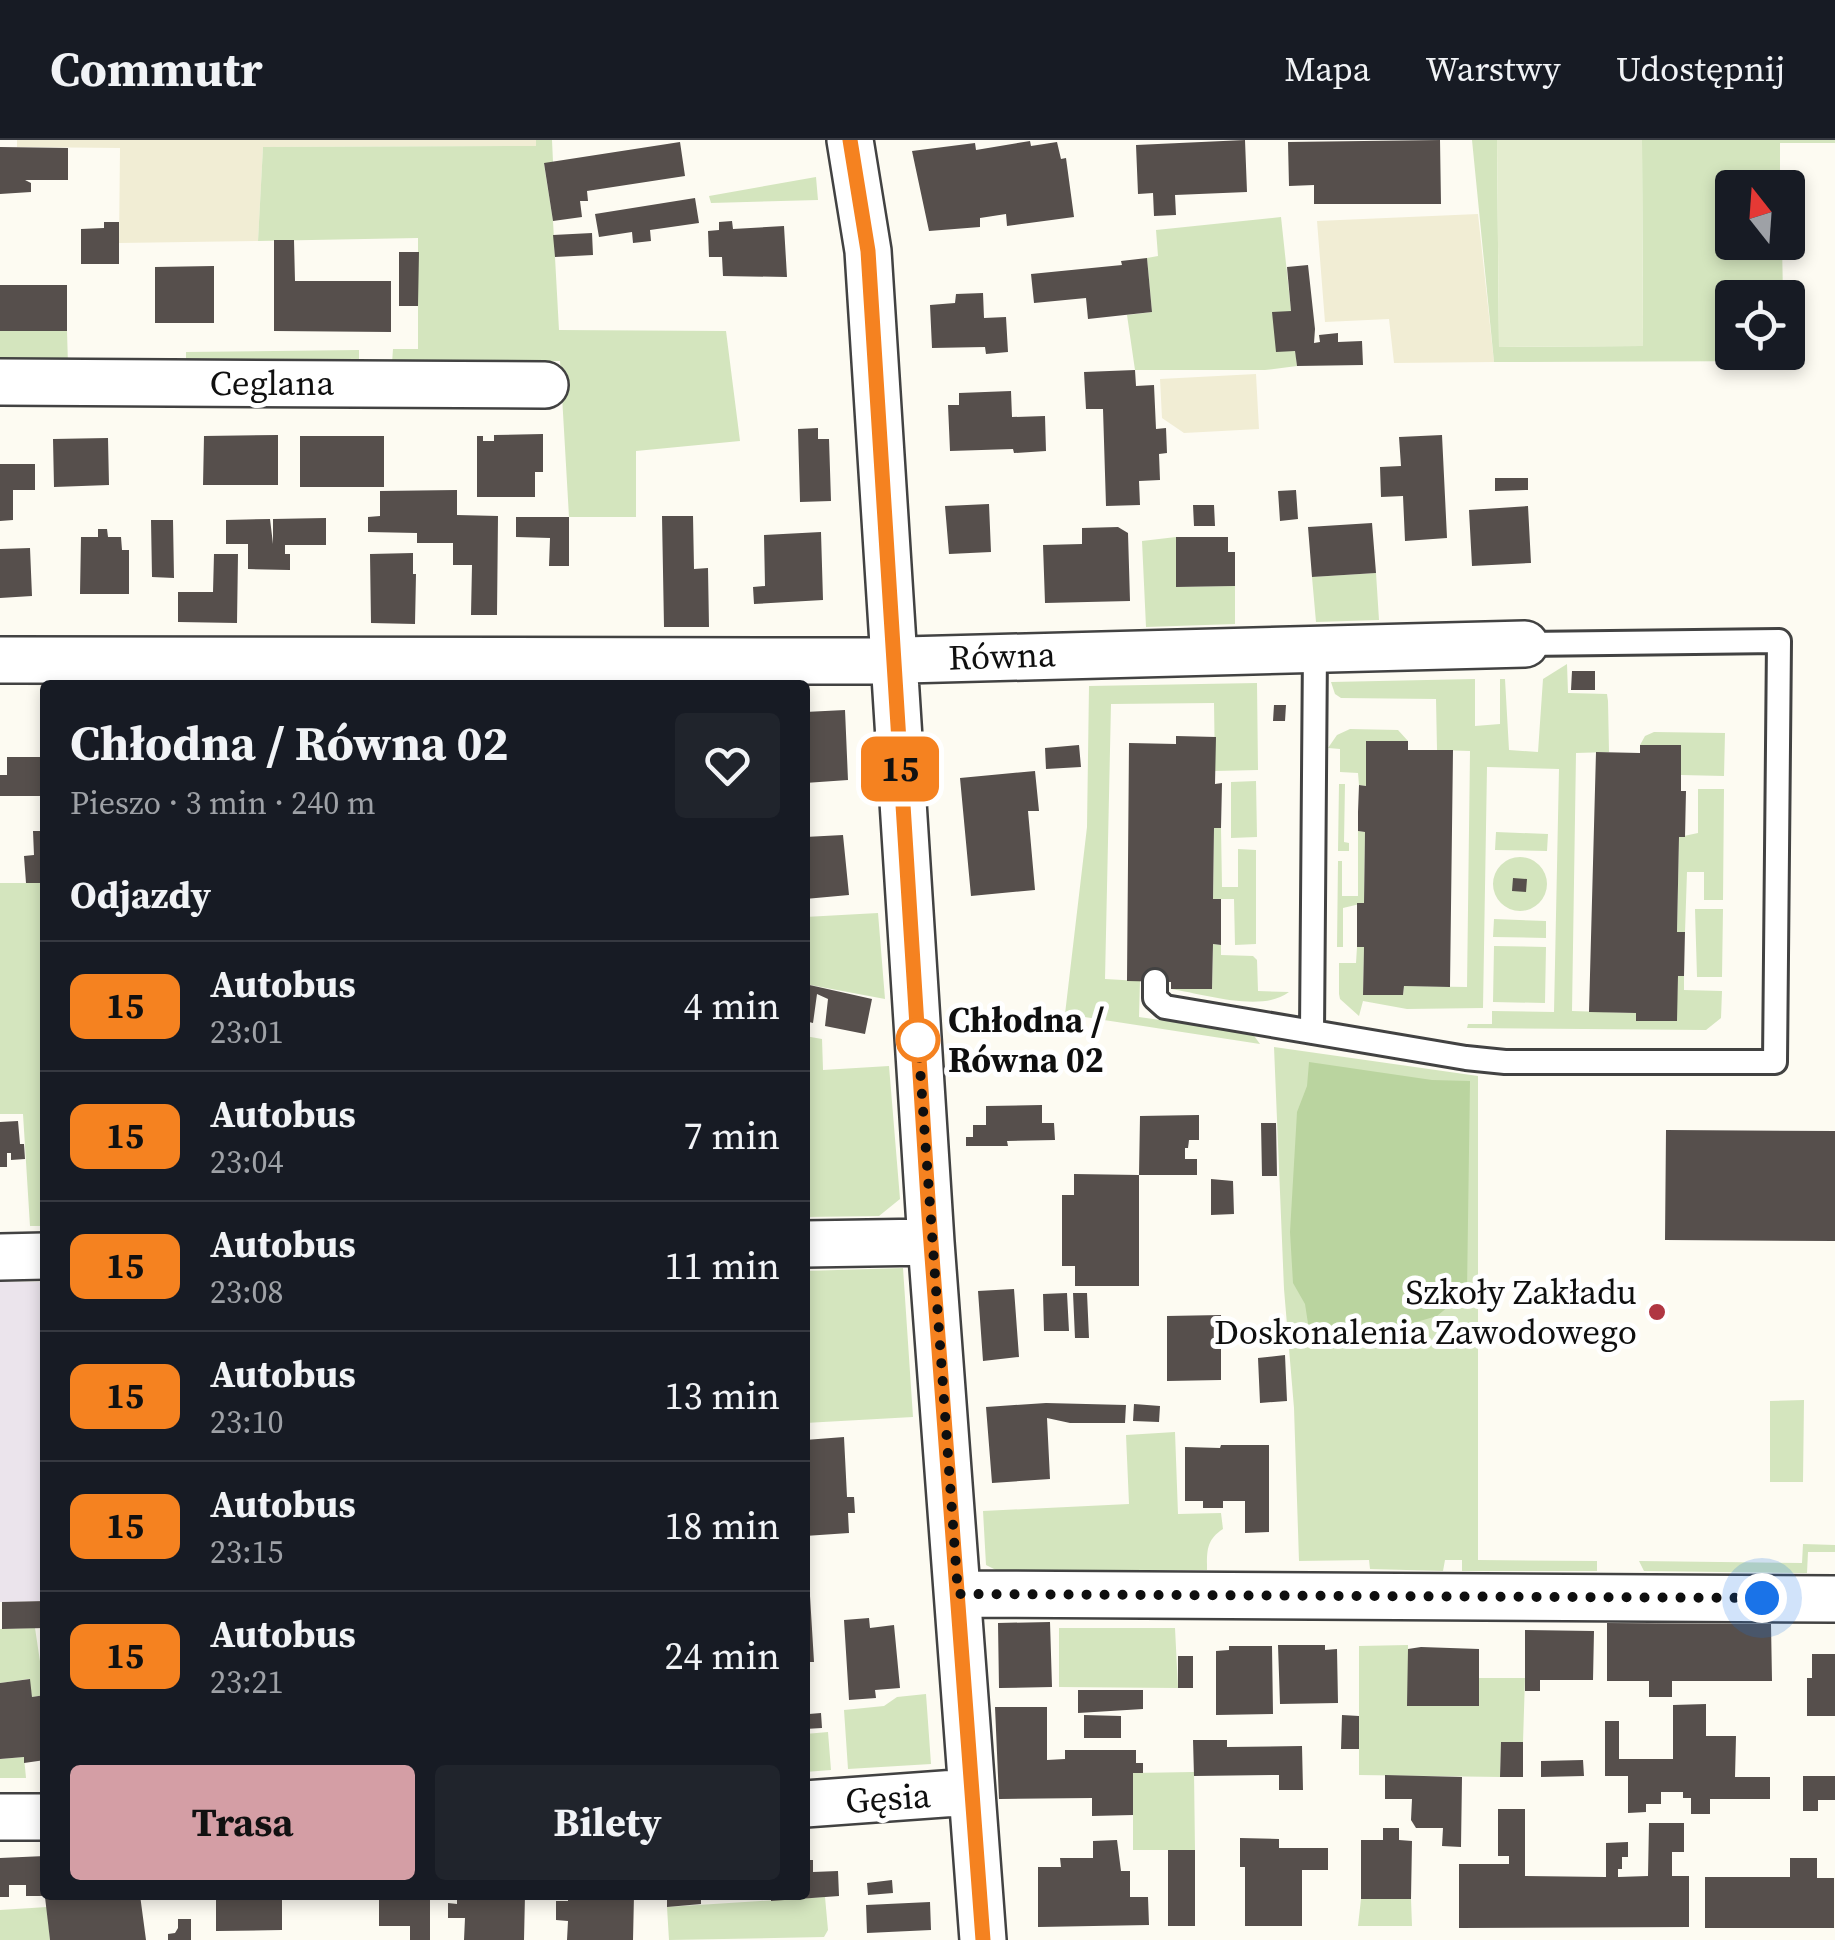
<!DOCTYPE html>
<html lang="pl">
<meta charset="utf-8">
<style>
:root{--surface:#171b24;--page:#20242c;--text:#f1f3f6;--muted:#9ea1a6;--line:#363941;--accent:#d49ea5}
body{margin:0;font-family:"Source Serif 4",serif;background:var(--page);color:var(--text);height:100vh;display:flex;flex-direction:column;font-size:38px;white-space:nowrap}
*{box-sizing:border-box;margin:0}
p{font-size:32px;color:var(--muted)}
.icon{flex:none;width:55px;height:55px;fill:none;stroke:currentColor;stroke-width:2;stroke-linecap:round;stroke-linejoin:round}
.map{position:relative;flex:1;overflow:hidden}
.sheet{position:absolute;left:40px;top:540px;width:770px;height:1220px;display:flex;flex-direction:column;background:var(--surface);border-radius:10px;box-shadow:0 5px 15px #0003}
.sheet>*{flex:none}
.badge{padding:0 20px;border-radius:15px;font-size:35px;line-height:65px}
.needle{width:65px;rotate:343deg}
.tools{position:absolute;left:1715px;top:30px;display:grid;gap:20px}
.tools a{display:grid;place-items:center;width:90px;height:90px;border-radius:10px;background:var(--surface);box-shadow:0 5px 15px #0003;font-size:50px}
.you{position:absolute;width:50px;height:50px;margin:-25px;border:8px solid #fff;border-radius:50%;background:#1a73e8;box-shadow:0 0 0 15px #1a73e833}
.map>.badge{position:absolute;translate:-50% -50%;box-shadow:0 0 0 5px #fff}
h2{padding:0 30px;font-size:38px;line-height:90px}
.round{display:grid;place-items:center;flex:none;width:105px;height:105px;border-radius:10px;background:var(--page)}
.overview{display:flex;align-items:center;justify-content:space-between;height:170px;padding:0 30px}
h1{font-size:48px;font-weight:700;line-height:75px}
.cta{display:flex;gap:20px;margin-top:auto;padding:20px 30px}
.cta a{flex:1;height:115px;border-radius:10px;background:var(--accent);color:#111;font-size:40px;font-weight:700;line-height:115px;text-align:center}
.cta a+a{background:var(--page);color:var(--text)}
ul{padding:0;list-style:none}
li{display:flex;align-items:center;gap:30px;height:130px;padding:0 30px;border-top:2px solid var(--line)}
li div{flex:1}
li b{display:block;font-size:38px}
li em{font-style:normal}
li .badge{min-width:110px;font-weight:700;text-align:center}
header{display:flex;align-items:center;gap:60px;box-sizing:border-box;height:140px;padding:0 50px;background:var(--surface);border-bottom:2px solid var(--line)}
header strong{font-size:48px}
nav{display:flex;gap:55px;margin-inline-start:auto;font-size:35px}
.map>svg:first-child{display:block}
.industrial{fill:#ebe4ec}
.farmland{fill:#f1edd4}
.green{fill:#d4e5be}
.forest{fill:#bad49f}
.pitch{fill:#e4edcf}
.building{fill:#564f4c}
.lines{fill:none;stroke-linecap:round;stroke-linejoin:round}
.lane-casing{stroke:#424242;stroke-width:28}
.street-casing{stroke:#424242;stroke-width:50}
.lane{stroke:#fff;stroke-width:22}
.street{stroke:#fff;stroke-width:45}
.line-casing{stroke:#fff;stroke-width:22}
.line{stroke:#f58220;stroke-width:15}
.walk{stroke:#0f0f0f;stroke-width:10;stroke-dasharray:0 18}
.stop-dot{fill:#fff;stroke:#f58220;stroke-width:5}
.poi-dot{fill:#b03642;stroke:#fff;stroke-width:4}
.labels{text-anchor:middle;stroke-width:10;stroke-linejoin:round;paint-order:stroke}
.street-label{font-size:35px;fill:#0f0f0f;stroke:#fff}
.stop-label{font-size:35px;font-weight:bold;fill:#0f0f0f;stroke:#fff;text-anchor:start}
.poi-label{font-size:35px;fill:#0f0f0f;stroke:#fff;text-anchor:end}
</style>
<header>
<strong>Commutr</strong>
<nav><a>Mapa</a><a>Warstwy</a><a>Udostępnij</a></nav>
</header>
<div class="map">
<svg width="1835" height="1800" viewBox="0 0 1835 1800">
<rect width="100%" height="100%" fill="#fdfbf2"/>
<path class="industrial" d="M0 1142H45V1461L0 1462Z"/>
<path class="farmland" d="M17 0H536L537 6 263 7 258 101 119 103 120 8 17 7Z
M1478 74 1494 222 1394 223 1389 179 1325 182 1317 81Z
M1256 234 1259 289 1184 293 1162 278 1160 239Z"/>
<path class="green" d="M536 0H552L553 22 544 24 553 81 559 190 726 191 740 301 636 311V377H569L560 221 392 223 393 209H418V98L258 101 263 7 536 6Z
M1472 0H1497L1499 207 1643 206 1642 0H1835V3H1780V47L1732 48V102L1782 103 1783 157 1732 158V212L1784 213 1785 221 1494 222Z
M816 37 818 60 711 63 709 56Z
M1281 77 1297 226 1265 230H1135L1127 175 1152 172 1147 118 1158 116 1156 90Z
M0 191H67L68 225H0Z
M359 210V223L186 224V212Z
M1176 397 1177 447 1235 446V484L1146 487 1142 401Z
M1376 433 1379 480 1316 482 1312 437Z
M1567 524 1568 553 1607 554 1608 561 1609 612 1576 613 1572 871 1636 873V881H1676L1678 836H1684V850L1722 851 1721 878 1706 890 1467 888 1468 884H1492V871L1554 872 1559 629 1487 627 1483 868 1407 869 1363 861 1359 876 1340 859 1339 854V823H1356L1357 807H1364L1363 854 1403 855 1404 846 1467 847 1470 611 1437 610 1436 559 1341 558 1335 554 1331 542 1475 539V586L1500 584V539H1505L1509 610 1538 612 1543 539Z
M1257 543 1258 630 1215 631 1214 563 1111 564 1105 839 1140 841 1139 877 1252 893 1260 904 1065 874 1087 687 1089 546Z
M1350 589 1398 590 1408 601H1366V646L1359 645 1358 633 1340 632V609L1328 608 1337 595Z
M1654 592 1725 593 1724 636 1681 635V605H1640L1645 596Z
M1256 641 1257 697 1231 698V642Z
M1339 644H1345L1344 702 1349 703V711H1338Z
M1698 649H1724L1723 760H1704V732H1687L1685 792H1677L1679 697 1698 693Z
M1214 688H1221L1222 747H1238V709L1256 710V804L1235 805 1234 759H1213Z
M1358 691 1365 692 1364 763 1343 768V807H1337L1338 721H1342V756H1358Z
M1496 692 1548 694 1547 711 1495 710Z
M1493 744a27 27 0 1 1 54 0a27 27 0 1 1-54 0Z
M0 743H45V1086H30L23 974H0Z
M1695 769H1723L1722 837H1697Z
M878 773 885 859 805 844V777Z
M1494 779 1546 781V798L1493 797Z
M1213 804 1221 805V815L1253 816 1257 820 1258 851 1289 852C1262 873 1204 854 1171 849H1212Z
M1494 806 1546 807 1545 863 1493 862Z
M805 896 822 899 823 930 889 926 900 1059 879 1076 805 1077Z
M1274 907 1478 936V1420L1597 1421V1431H1462V1420H1445L1443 1431 1370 1429 1369 1420 1299 1421 1294 1268 1284 1149Z
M903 1128 913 1277 805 1283V1131Z
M1804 1260 1803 1342H1770V1261Z
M1175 1292 1178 1374 1221 1373 1223 1389C1206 1400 1207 1411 1207 1430H996L986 1425 983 1371 1129 1364 1126 1295Z
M1803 1404 1835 1405V1412H1808L1807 1433 1644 1431 1639 1421 1802 1423Z
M35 1488 45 1555 32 1557 29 1539 0 1543V1489Z
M1059 1488H1175L1178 1548 1059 1547Z
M1408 1505V1566H1478L1479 1538H1525L1523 1602H1501L1500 1637 1359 1635V1506Z
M926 1554 931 1624 848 1629 844 1570 884 1566 897 1557Z
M828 1592 831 1630 805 1632V1594Z
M24 1617 26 1638H0V1619Z
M1194 1632 1195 1710H1133V1633Z
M825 1757 828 1790 824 1797 669 1800 667 1767Z
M1361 1759H1411L1412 1786H1358Z
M47 1767 50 1800H0V1770Z"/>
<path class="forest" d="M1309 922 1432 940 1470 941 1467 1151 1437 1176 1324 1209 1311 1203 1305 1164 1293 1143 1290 1092 1297 972 1307 946Z"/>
<path class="pitch" d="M1497 0H1642L1643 206 1499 207Z"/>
<path class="building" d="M1245 0 1247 52 1175 55 1176 75 1154 76 1153 53 1138 54 1136 5Z
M1440 0 1441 64H1314V45L1289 46 1288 2Z
M1030 1 1031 6 1057 2 1061 19 1066 18 1074 77 1007 86 1006 74 980 78V87L929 91 912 11 975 3 976 10Z
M680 2 685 36 587 51 588 61H580L582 77 553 81 544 23Z
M0 7 68 8V40H25L31 43V52L0 54Z
M695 58 699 83 650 90 651 101 633 103 632 92 599 97 595 74Z
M732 81 733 89 784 86 787 137 723 136 722 117H709L708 91 719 90V82Z
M104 82H119V124H81V89L104 88Z
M592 93 593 115 555 117 553 95Z
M274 100H294L295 141H391V192L274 191Z
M399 112H419L418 166H399Z
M1147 118 1152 172 1088 179 1086 158 1034 163 1031 134 1122 125 1121 121Z
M1308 125 1315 189 1314 203 1320 202 1319 195 1338 193V202L1362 201 1363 225 1297 226 1295 211 1276 212 1272 172 1291 171 1287 127Z
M214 126V183H155V127Z
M0 145H67V191H0Z
M983 153 984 178 1006 177 1008 212 986 214 985 207 932 208 930 165 955 163 956 154Z
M1135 230 1136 246 1154 245 1156 289 1166 288 1167 313 1159 314 1160 340 1139 341 1140 365 1106 366 1103 269H1086L1084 232Z
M1011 251 1012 277 1045 276 1046 311 1014 313 1013 309 950 311 948 265H959V253Z
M818 288V299H829L831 361 800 362 798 289Z
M543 294V332H535V357H477V296H483V301H494V295Z
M278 295V345H203L204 296Z
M1442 295 1447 398 1405 401 1403 356 1381 357 1380 327 1401 326 1399 297Z
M300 296H384V347H300Z
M108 298 109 345 54 347 53 299Z
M0 324H35V350H13V380L0 381Z
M1495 338H1528V350L1495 351Z
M457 350V375L498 376 497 475H471L472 425H453V403H417V393L368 392V377L380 376V351Z
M1296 350 1298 379 1280 381 1278 351Z
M989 364 991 412 949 414 945 366Z
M1193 365H1214L1215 386H1194Z
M1528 366 1531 423 1472 426 1469 370Z
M662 376H693L694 429 708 428 709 487H664Z
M516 377H569V426H549L550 398 516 397Z
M326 378V405H285V414H290V430L248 429V404H226V380L270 379 273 404V379Z
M151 380H173L174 438 152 437Z
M1372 383 1376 433 1312 437 1308 387Z
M1118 387 1128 393 1130 461 1045 463 1043 405 1082 404V388Z
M98 389H107L108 397H121L122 410H129V454H80L81 397H98Z
M821 392 823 460 754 464 753 447 765 446 764 395Z
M1176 397H1228V412H1235V446L1176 447Z
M30 408 32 456 0 458V409Z
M413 413V434H416L415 484 371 483 370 414Z
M214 414H238L237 483 178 482V452H213Z
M1572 531H1595V550H1571Z
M1274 565H1286L1285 581H1273Z
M845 570 848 640 805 643V572Z
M1176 596 1216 597 1215 644 1222 643 1221 688H1214L1213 759H1221V805L1213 804 1212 849H1171V842L1127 841 1129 603 1176 604Z
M1366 601H1408V610H1453L1450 847 1404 846 1403 855H1363L1364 807H1357V763H1364L1365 692 1358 691V672L1359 645 1366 646Z
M1079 605 1081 627 1046 629 1045 608Z
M1640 605H1681V651H1686L1685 697H1679L1677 792H1685L1684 836H1678L1677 881H1636V873L1589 872 1596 612 1640 613Z
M7 617H45V656H0V635H7Z
M1035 631 1039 671H1028L1035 750 971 756 960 638Z
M33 691H45V743H26L24 716 34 715Z
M843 695 849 755 805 759V697Z
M1513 738 1527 739 1526 752 1512 751Z
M805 844 872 859 865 894 825 886 828 859 817 854 813 883 805 881Z
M1042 965V983H1054L1055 1000 1007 1001 1008 1006H966V997H973V985H986V966Z
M1199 975V1000H1189L1188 1008H1185V1019H1197V1035H1139L1140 976Z
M18 981 20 1004H24L25 1019 11 1020V1013H7V1027H0V982Z
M1261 983H1276L1277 1036H1262Z
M1666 990 1835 991V1101L1665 1100Z
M1074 1034 1139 1035V1146H1075V1126H1062V1055H1074Z
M1211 1039 1233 1041 1234 1074 1211 1075Z
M1014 1149 1019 1217 983 1221 978 1151Z
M1067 1153 1069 1191H1044L1043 1154Z
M1073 1153H1087L1089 1198H1075Z
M1221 1175V1240L1167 1241V1176Z
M1285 1215 1287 1261 1260 1263 1258 1218Z
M1046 1263 1126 1265 1125 1283H1070L1047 1278 1050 1339 992 1343 986 1267Z
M1134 1264 1160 1266 1159 1282 1133 1281Z
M844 1297 847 1357H854L855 1373H848L849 1393 805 1396V1300Z
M1221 1305H1269V1392L1245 1393V1361H1223V1368H1203V1361H1185V1307L1220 1308Z
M805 1423H808L814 1522H805Z
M45 1461V1488L2 1489V1462Z
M869 1478 870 1488 894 1485 900 1548 875 1550 876 1558 849 1560 844 1480Z
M1050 1482 1052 1547 999 1548 998 1483Z
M1607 1483 1771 1484 1772 1541H1672V1557H1649V1541H1607Z
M1525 1490 1594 1491 1593 1540H1540V1551H1525Z
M1278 1505H1325V1510L1337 1509 1338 1563 1280 1564Z
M1229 1506H1272L1273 1574 1216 1575V1511L1229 1510Z
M1421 1507 1479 1509V1566H1407L1408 1509Z
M1812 1514H1835V1576H1807V1538H1812Z
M1178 1516H1193V1548H1178Z
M30 1539 32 1557 45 1555V1620L24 1623V1617L0 1619V1543Z
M1078 1550H1143V1569L1078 1573Z
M805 1561H808L809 1574 821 1573 822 1588 805 1589Z
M1706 1564V1596H1736L1735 1637H1770V1659H1710V1674H1691V1658H1683V1652H1661V1664H1646V1672L1628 1673V1636H1605V1581H1619V1619H1673V1565Z
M995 1567H1047V1620L1065 1619V1610H1136V1623H1143V1633H1133V1675L1092 1676V1658L999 1659Z
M1084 1575 1121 1576V1598H1084Z
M1342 1575 1359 1576V1609H1341Z
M1193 1600H1227V1607L1302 1606 1303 1650H1279V1635L1194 1636Z
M1501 1602H1523V1637H1500Z
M1583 1620 1584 1636 1541 1637V1621Z
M1385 1635 1462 1637 1461 1707 1442 1706 1443 1688H1416L1411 1680 1412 1659H1385Z
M1803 1636H1835V1660H1818V1671H1803Z
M1498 1669H1525V1736L1606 1737V1703L1628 1702V1717H1622V1729H1618V1737L1648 1736 1649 1683H1684V1712H1672V1736H1689V1787L1459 1788V1724H1509V1716H1498Z
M1383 1688H1399V1700L1412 1701 1411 1759H1361V1700H1383Z
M1240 1698 1279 1699V1708H1328V1730H1302V1786H1245V1727H1240Z
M1117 1700 1121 1731H1130V1757H1148L1149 1785 1038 1787V1727H1061L1060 1718H1093V1701Z
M1168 1710H1195V1786H1168Z
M45 1716 42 1756H26V1745H9V1757H0V1718Z
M1790 1718H1817V1738H1834V1788H1705V1737H1790Z
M805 1720H813V1732L838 1731 839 1756 771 1761V1755H805Z
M892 1740 893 1753 868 1755 867 1743Z
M58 1755H140L146 1800H50L45 1757Z
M216 1755H282V1790L216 1791Z
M379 1755H430V1800H410V1786H379Z
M457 1755H525L524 1800H464L465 1778H448V1763L457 1764Z
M568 1755H634L633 1800H567L568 1781 556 1780V1761H568Z
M667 1755H701V1764L667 1767Z
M930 1762 931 1790 867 1793 866 1765Z
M178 1779H191V1800H168V1794L175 1793 178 1788Z"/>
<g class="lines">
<g class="lane-casing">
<path id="lane" d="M1155 841V858L1165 867 1466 918 1505 922H1775L1779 501 1525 504
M1312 892 1315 508"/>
</g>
<g class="street-casing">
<path id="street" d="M850 0 868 111 931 1102 983 1800
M0 242 545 245
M0 520 867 521 1525 504
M805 1104 931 1102
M0 1117 45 1116
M958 1454 1835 1459
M805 1664 971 1652
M0 1677H45"/>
</g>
<use href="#lane" class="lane"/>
<use href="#street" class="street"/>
</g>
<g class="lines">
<g class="line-casing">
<path id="line" d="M850 0 868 111 929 1076 983 1800"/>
</g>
<use href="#line" class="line"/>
<path class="walk" d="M918 900 958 1454 1762 1458"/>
</g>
<circle class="stop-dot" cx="918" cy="900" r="20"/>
<circle class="poi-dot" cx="1657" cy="1172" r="10"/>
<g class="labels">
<g class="street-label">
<text x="272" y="255">Ceglana</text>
<text transform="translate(1002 516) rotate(-2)" y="12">Równa</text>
<text transform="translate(888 1658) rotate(-4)" y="12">Gęsia</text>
</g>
<g class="stop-label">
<text x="948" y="892">Chłodna /<tspan x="948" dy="40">Równa 02</tspan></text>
</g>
<g class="poi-label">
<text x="1637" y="1164">Szkoły Zakładu<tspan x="1637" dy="40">Doskonalenia Zawodowego</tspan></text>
</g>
</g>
</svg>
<div class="tools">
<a><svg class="needle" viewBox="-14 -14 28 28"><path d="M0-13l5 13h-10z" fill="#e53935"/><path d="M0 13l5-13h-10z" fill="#9ea1a6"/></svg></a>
<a><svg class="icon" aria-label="locate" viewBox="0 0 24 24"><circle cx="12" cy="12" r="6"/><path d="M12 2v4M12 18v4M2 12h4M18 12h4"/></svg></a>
</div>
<div class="you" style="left:1762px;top:1458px"></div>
<b class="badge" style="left:900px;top:629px;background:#f58220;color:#111">15</b>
<section class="sheet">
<div class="overview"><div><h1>Chłodna / Równa 02</h1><p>Pieszo · 3 min · 240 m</p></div><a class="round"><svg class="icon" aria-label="heart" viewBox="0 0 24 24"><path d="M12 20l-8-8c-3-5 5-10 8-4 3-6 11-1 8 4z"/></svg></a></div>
<h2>Odjazdy</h2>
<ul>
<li><span class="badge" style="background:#f58220;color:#111">15</span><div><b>Autobus</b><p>23:01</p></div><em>4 min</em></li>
<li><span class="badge" style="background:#f58220;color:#111">15</span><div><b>Autobus</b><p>23:04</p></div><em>7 min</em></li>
<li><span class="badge" style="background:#f58220;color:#111">15</span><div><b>Autobus</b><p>23:08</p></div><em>11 min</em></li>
<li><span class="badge" style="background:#f58220;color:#111">15</span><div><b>Autobus</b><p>23:10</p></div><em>13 min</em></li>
<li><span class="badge" style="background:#f58220;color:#111">15</span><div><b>Autobus</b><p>23:15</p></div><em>18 min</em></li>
<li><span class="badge" style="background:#f58220;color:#111">15</span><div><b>Autobus</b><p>23:21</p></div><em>24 min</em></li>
</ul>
<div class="cta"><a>Trasa</a><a>Bilety</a></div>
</section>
</div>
